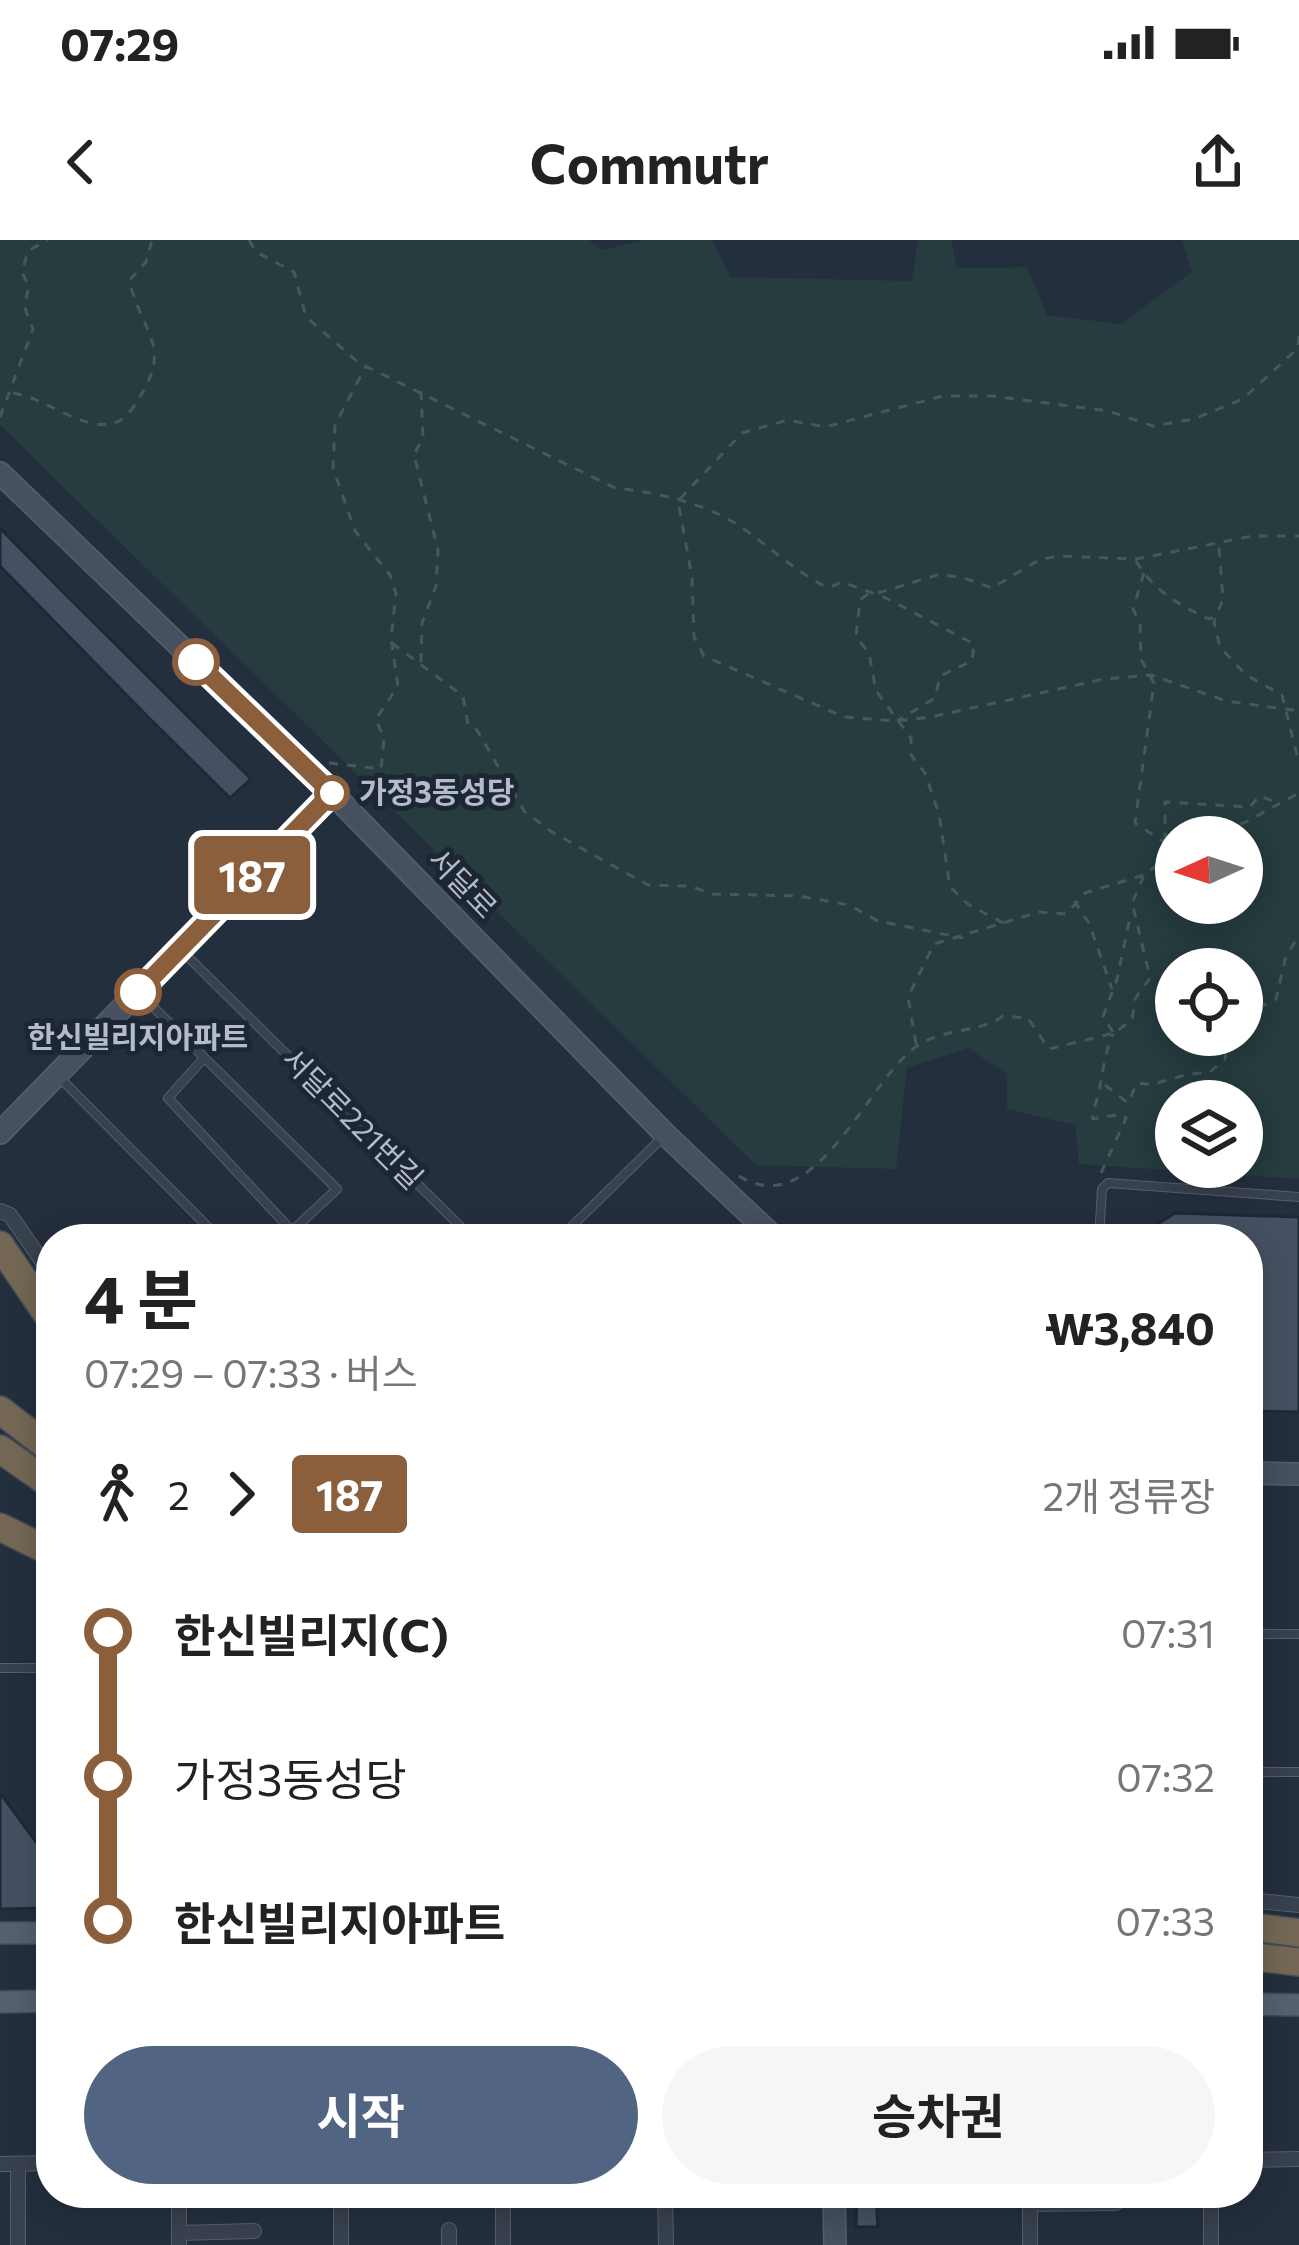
<!DOCTYPE html>
<html lang="ko">
<meta charset="utf-8">
<style>
:root{--surface:#fff;--page:#f6f6f6;--text:#222;--muted:#767676;--accent:#516482}
body{margin:0;font-family:Commissioner,"Noto Sans KR",sans-serif;background:var(--page);color:var(--text);height:100vh;display:flex;flex-direction:column;font-size:45px;white-space:nowrap}
*{box-sizing:border-box;margin:0}
p{font-size:39px;color:var(--muted)}
.icon{flex:none;width:66px;height:66px;fill:none;stroke:currentColor;stroke-width:2;stroke-linecap:round;stroke-linejoin:round}
.map{position:relative;flex:1;overflow:hidden}
.sheet{position:absolute;left:36px;top:984px;width:1227px;height:984px;display:flex;flex-direction:column;background:var(--surface);border-radius:48px;box-shadow:0 6px 30px #0003}
.sheet>*{flex:none}
.badge{padding:0 24px;border-radius:9px;font-size:42px;line-height:78px}
.needle{width:78px;rotate:267deg}
.buttons{position:absolute;left:1155px;top:576px;display:grid;gap:24px}
.buttons a{display:grid;place-items:center;width:108px;height:108px;border-radius:50%;background:var(--surface);box-shadow:0 6px 30px #0003;font-size:60px}
.map>.badge{position:absolute;translate:-50% -50%;box-shadow:0 0 0 6px #fff}
.legs{display:flex;align-items:center;gap:18px;height:132px;padding:0 48px;font-size:39px}
.legs p{margin-inline-start:auto}
.summary{display:flex;align-items:center;justify-content:space-between;height:204px;padding:0 48px}
h1{font-size:66px;font-weight:700;line-height:90px}
.action{display:flex;gap:24px;margin-top:auto;padding:24px 48px}
.action a{flex:1;height:138px;border-radius:72px;background:var(--accent);color:#fff;font-size:48px;font-weight:700;line-height:138px;text-align:center}
.action a+a{background:var(--page);color:var(--text)}
ul{padding:0 48px;list-style:none}
li{display:flex;align-items:center;gap:42px;height:144px;font-size:45px}
li i{display:grid;place-items:center;width:18px;height:100%;margin:0 15px;background:currentColor}
li i::after{content:'';width:30px;height:30px;margin:-15px;border:9px solid;border-radius:50%;background:var(--surface)}
li p{margin-inline-start:auto}
li:first-child i{background:linear-gradient(#0000 50%,currentColor 0)}
li:last-child i{background:linear-gradient(currentColor 50%,#0000 0)}
.status{display:flex;justify-content:space-between;align-items:center;height:84px;padding:0 60px;background:var(--surface);direction:ltr}
.status svg{height:33px;fill:currentColor}
header{display:flex;justify-content:space-between;align-items:center;height:156px;padding:0 48px;background:var(--surface);font-size:54px;font-weight:700}
.map>svg:first-child{display:block}
.green{fill:#263c3f;fill-rule:evenodd}
.building{fill:#455162;stroke:#1f2835;stroke-width:3}
.lines{fill:none;stroke-linecap:round;stroke-linejoin:round}
.lane-casing{stroke:#565f6c;stroke-width:10}
.street-casing{stroke:#565f6c;stroke-width:16}
.secondary-casing{stroke:#565f6c;stroke-width:24}
.primary-casing{stroke:#414a57;stroke-width:24}
.highway-casing{stroke:#434c59;stroke-width:30}
.path{stroke:#44595c;stroke-width:3;stroke-dasharray:9 9;stroke-linecap:butt}
.lane{stroke:#38414e;stroke-width:8}
.street{stroke:#38414e;stroke-width:14}
.secondary{stroke:#465061;stroke-width:21}
.primary{stroke:#56606e;stroke-width:21}
.highway{stroke:#746855;stroke-width:27}
.line-1-casing{stroke:#fff;stroke-width:27}
.line-1{stroke:#8b5e3c;stroke-width:18}
.stop-1-dot{fill:#fff;stroke:#8b5e3c;stroke-width:6}
.labels{text-anchor:middle;stroke-width:10;stroke-linejoin:round;paint-order:stroke}
.stop-label{font-size:30px;font-weight:bold;fill:#b4bcc9;stroke:#1d2633;text-anchor:start}
.street-label{font-size:30px;fill:#b4bcc9;stroke:#1d2633}
</style>
<div class="status"><b>07:29</b><svg viewBox="0 0 49 12"><path d="M0 12V9h3v3zM5 12V6h3v6zM10 12V3h3v9zM15 12V0h3v12zM26 1h20v11H26zM47 4h2v5h-2z"/></svg></div>
<header><svg class="icon" aria-label="back" viewBox="0 0 24 24"><path d="M15 5l-7 7 7 7"/></svg>Commutr<svg class="icon" aria-label="share" viewBox="0 0 24 24"><path d="M12 15V3M7 8l5-5 5 5M5 13v7h14v-7"/></svg></header>
<div class="map">
<svg width="1299" height="2005" viewBox="0 0 1299 2005">
<rect width="100%" height="100%" fill="#242f3e"/>
<path class="green" d="M0 0H589L602 10 643 0H712L730 37 912 41 918 0H951L957 28 1027 27 1047 75 1121 84 1192 32 1182 0H1299V939L1079 924 1075 885 1007 869V834L968 808 907 828 896 929 756 925 0 185ZM1176 597H1242V663H1176ZM1176 729H1242V795H1176ZM1176 861H1242V927H1176Z"/>
<path class="building" d="M0 288 61 350 251 539 230 558 150 479 0 326Z
M1175 973 1299 977V1172L1248 1171V999H1134Z
M0 1553 51 1622V1668L0 1669Z
M857 1956 876 1958 878 1987H856Z"/>
<g class="lines">
<g class="lane-casing">
<path id="lane" d="M181 710 473 999
M139 753 337 949 292 991 168 858 204 818
M58 836 220 999
M559 999 665 895
M1099 999 1102 949 1108 943 1299 957
M1248 1394H1299
M0 1428H51
M1248 1532H1299"/>
</g>
<g class="street-casing">
<path id="street" d="M0 971 10 975 51 1034
M1248 1660 1299 1665
M1248 1920 1299 1919
M0 1924 51 1923
M18 1924V2005
M179 1953V2005
M341 1953V2005
M503 1953V2005
M665 1953 666 2005
M1030 1953V2005
M1211 1953V2005
M1030 1964 1116 1963V1953
M179 1993 254 1991
M449 2005V1990"/>
</g>
<g class="secondary-casing">
<path id="secondary" d="M0 233 332 553 666 895 776 999
M0 893 332 553
M1248 1233 1299 1234
M834 1953 835 2005"/>
</g>
<g class="primary-casing">
<path id="primary" d="M0 1693H51
M0 1762 51 1761
M1248 1764 1299 1765"/>
</g>
<g class="highway-casing">
<path id="highway" d="M0 1005 51 1080
M0 1170 51 1209
M0 1209 51 1245
M0 1287 51 1312
M1248 1686 1299 1693
M1248 1716 1299 1722"/>
</g>
<path class="path" d="M249 0 256 12 294 32 306 77 359 123 615 248C655 252 706 263 741 287 771 308 795 331 828 348L842 342 886 358 974 404 972 421 940 436 935 458 897 481
M1299 96 1298 108 1243 159 1194 179 1153 186 1108 171 992 156H943L825 187 788 180 742 193 678 261 692 337 694 397 704 416 844 477 897 481 931 477 1104 439 1151 435 1226 461 1299 471
M13 153C42 158 64 177 91 183 109 187 121 184 132 169 175 107 146 102 129 41L146 22 152 0
M0 177 33 89 24 66 29 47 22 32 28 11 48 0
M1219 308 1223 359 1214 382 1220 407 1246 435 1282 455 1299 523
M1136 321C1154 351 1177 364 1209 379L1217 376
M1144 333 1133 369 1140 383 1141 419 1154 443 1135 583 1176 610
M878 353 937 335 961 337 992 348 1039 320 1058 316 1136 319 1253 296H1299
M868 354 860 360 856 397 869 413 876 451 911 498V515L925 533 939 574 950 647 969 665 1007 685
M392 403 463 456 468 485 477 490 524 571 552 592 648 645 690 646 712 654 799 656 849 665 878 681 963 698
M421 422 422 383 436 346 438 310 414 215 423 197 421 151
M329 523 381 529 384 499 376 479 398 446 391 398 396 354 390 335 355 291 333 228 335 185 366 126
M1188 597 1244 583 1299 553
M1074 661 1089 683 1112 749
M1133 661 1144 635 1165 619V562L1250 567 1259 556 1279 563
M1242 776 1276 759 1286 716 1299 696
M1113 792 1103 777 1117 739 1130 677
M916 804 908 757 934 704 1039 672 1066 674 1085 653 1144 635
M1105 845 1128 863 1137 843C1162 848 1178 831 1209 833L1225 819 1229 795
M1101 933 1126 878 1121 874 1093 879 1092 874C1103 847 1101 821 1113 794
M739 936C816 984 867 840 917 806 942 788 981 793 1003 776L1028 778 1049 809 1114 793 1132 780 1135 759 1150 738 1132 662"/>
<use href="#lane" class="lane"/>
<use href="#street" class="street"/>
<use href="#secondary" class="secondary"/>
<use href="#primary" class="primary"/>
<use href="#highway" class="highway"/>
</g>
<g class="lines">
<g class="line-1-casing">
<path id="line-1" d="M138 752 332 553 196 422"/>
</g>
<use href="#line-1" class="line-1"/>
</g>
<g class="stop-1-dot">
<circle cx="196" cy="422" r="21"/>
<circle cx="332" cy="553" r="15"/>
<circle cx="138" cy="752" r="21"/>
</g>
<g class="labels">
<g class="stop-label">
<text x="359" y="563">가정3동성당</text>
<text x="138" y="808" text-anchor="middle">한신빌리지아파트</text>
</g>
<g class="street-label">
<text transform="translate(462 644) rotate(46)" y="10">서달로</text>
<text transform="translate(352 879) rotate(45)" y="10">서달로221번길</text>
</g>
</g>
</svg>
<div class="buttons">
<a><svg class="needle" viewBox="-14 -14 28 28"><path d="M0-13l5 13h-10z" fill="#e53935"/><path d="M0 13l5-13h-10z" fill="#767676"/></svg></a>
<a><svg class="icon" aria-label="locate" viewBox="0 0 24 24"><circle cx="12" cy="12" r="6"/><path d="M12 2v4M12 18v4M2 12h4M18 12h4"/></svg></a>
<a><svg class="icon" aria-label="layers" viewBox="0 0 24 24"><path d="M12 4l9 5-9 5-9-5zM3 14l9 5 9-5"/></svg></a>
</div>
<b class="badge" style="left:252px;top:635px;background:#8b5e3c;color:#fff">187</b>
<section class="sheet">
<div class="summary"><div><h1>4 분</h1><p>07:29 – 07:33 · 버스</p></div><b>₩3,840</b></div>
<div class="legs"><svg class="icon" aria-label="walk" viewBox="0 0 24 24"><circle cx="13" cy="4" r="2"/><path d="M13 8l-2 6 4 7M11 14l-3 7M7 12l3-4h3l4 4"/></svg>2<svg class="icon" aria-label="forward" viewBox="0 0 24 24"><path d="M9 5l7 7-7 7"/></svg><b class="badge" style="background:#8b5e3c;color:#fff">187</b><p>2개 정류장</p></div>
<ul>
<li><i style="color:#8b5e3c"></i><b>한신빌리지(C)</b><p>07:31</p></li>
<li><i style="color:#8b5e3c"></i><span>가정3동성당</span><p>07:32</p></li>
<li><i style="color:#8b5e3c"></i><b>한신빌리지아파트</b><p>07:33</p></li>
</ul>
<div class="action"><a>시작</a><a>승차권</a></div>
</section>
</div>
